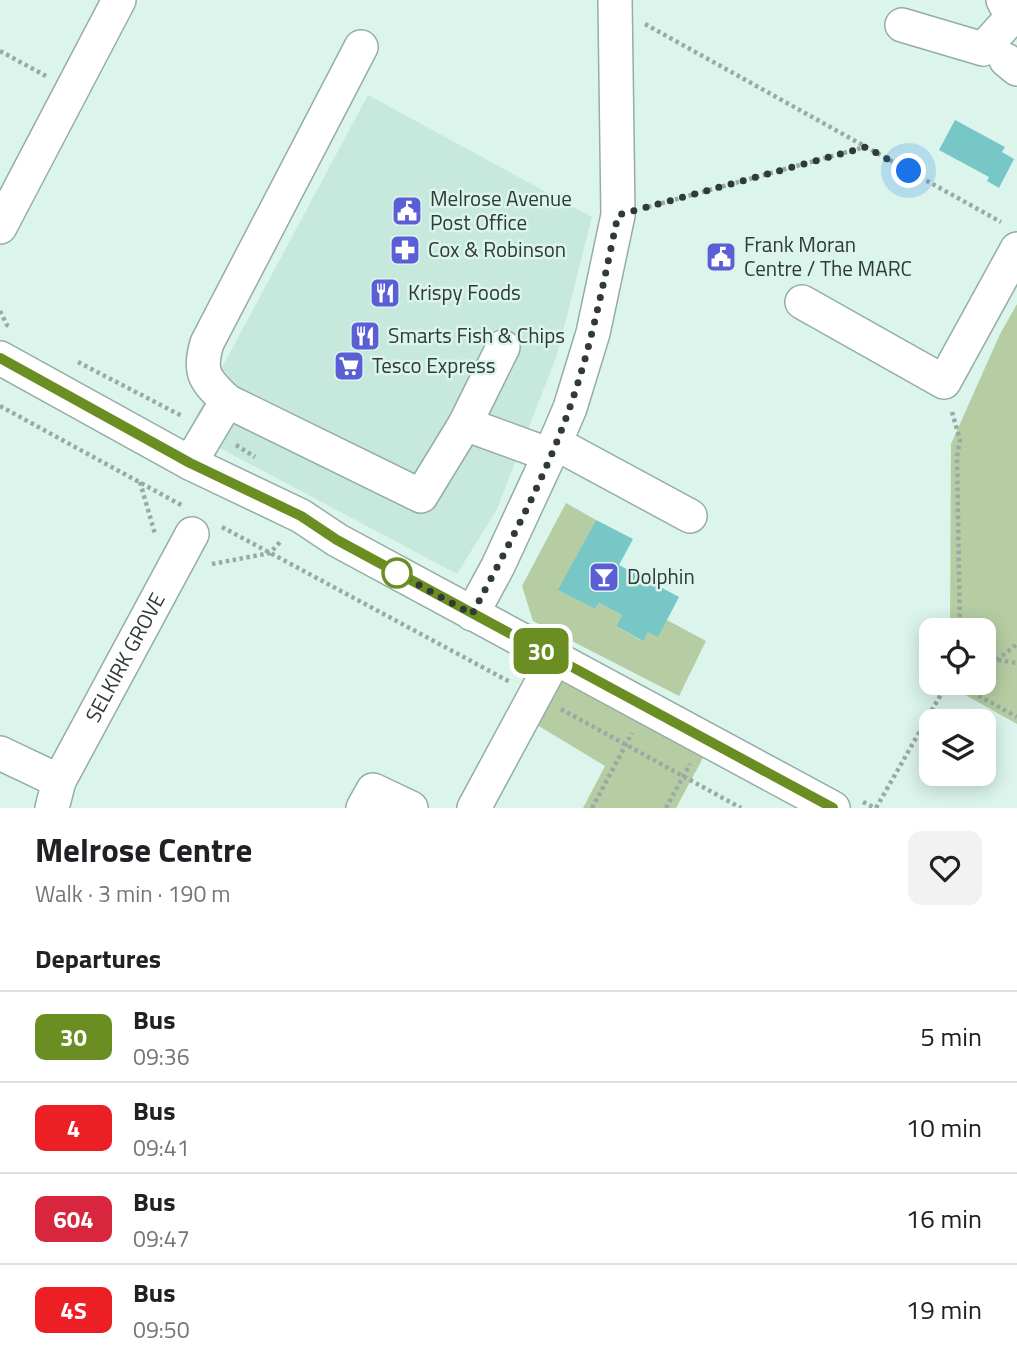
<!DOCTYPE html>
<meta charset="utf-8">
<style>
:root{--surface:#fff;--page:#f2f2f2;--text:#202124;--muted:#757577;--line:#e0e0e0}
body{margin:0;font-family:"Titillium Web",sans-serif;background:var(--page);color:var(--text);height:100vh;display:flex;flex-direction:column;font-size:26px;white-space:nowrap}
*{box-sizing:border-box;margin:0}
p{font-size:23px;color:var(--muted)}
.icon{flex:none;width:38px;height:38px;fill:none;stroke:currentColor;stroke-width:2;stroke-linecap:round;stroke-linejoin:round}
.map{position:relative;height:808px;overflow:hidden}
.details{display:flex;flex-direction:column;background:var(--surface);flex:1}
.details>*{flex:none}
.badge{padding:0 14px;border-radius:10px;font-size:24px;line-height:46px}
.fabs{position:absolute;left:919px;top:618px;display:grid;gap:14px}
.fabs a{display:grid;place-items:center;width:77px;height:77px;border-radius:14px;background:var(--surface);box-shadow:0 4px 18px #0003;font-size:35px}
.you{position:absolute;width:35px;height:35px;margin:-18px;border:5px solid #fff;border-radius:50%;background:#1a73e8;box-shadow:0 0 0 10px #1a73e833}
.map>.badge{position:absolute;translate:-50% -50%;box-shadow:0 0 0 4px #fff}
h2{padding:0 35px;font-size:26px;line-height:63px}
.round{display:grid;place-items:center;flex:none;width:74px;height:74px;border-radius:14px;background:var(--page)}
.head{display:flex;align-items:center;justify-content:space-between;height:119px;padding:0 35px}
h1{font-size:33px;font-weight:700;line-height:52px}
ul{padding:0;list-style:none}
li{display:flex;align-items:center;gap:21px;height:91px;padding:0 35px;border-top:2px solid var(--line)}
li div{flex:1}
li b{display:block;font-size:26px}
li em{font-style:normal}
li .badge{min-width:77px;font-weight:700;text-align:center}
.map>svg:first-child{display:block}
.built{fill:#c7e9dd}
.green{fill:#b6cda3}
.building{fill:#76c7c6}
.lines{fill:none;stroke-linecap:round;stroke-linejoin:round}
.minor-casing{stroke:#95ada5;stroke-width:36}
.path{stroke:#97aba4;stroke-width:4.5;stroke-dasharray:3.5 3.5;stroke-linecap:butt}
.minor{stroke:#fff;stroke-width:33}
.line-casing{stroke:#fff;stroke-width:16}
.line{stroke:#6b8e23;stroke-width:10}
.walk{stroke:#303a36;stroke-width:7;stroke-dasharray:0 12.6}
.stop-dot{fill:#fff;stroke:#6b8e23;stroke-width:3.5}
.labels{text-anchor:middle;stroke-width:5;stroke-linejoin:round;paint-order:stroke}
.poi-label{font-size:21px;fill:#303a36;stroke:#dbf5ec;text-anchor:start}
.street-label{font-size:21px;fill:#303a36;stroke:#dbf5ec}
</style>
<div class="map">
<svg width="1017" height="808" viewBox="0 0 1017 808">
<rect width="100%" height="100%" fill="#dbf5ec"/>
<path class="built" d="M368 95 592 217 557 355 497 509 457 574 188 431Z"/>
<path class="green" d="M1017 304V724L944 683 984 682V630H950L951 444 1000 334Z
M566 503 596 520 559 590 595 609 599 603 622 615 616 626 642 641 648 632 667 620 706 641 679 696 533 621 522 586Z
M561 678 704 756 676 808H583L605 766 537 725Z"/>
<path class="building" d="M955 120 1005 147 1002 152 1014 159 999 188 987 181 989 177 939 150Z
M596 520 633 539 619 565 679 597 658 637 648 632 643 641 616 626 622 615 599 603 595 609 558 590Z"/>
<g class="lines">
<g class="minor-casing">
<g id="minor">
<path d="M902 25 983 49 1012 17 1003 0"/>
<path d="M361 47 207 343C198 373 205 380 227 401L421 496 465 424 503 347"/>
<path d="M1006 60 1017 69"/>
<path d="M0 227 119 0"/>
<path d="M802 302 944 382 1017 249"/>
<path d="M0 358 190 463 301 516 337 540 833 808"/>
<path d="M465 424 550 455"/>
<path d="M555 443 690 516"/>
<path d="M190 463 227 401"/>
<path d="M472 614 498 566 555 443 570 408 593 333 618 215 615 0"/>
<path d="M0 753 59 781"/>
<path id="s1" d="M52 808 59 781 192 534"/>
<path d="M363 808 373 790 411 808"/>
<path d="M474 808 555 658"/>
</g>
</g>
<path class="path" d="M645 24 1001 222
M0 51 46 76
M648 207 865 147
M0 311 7 325 11 327
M78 362 182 416
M0 406 183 506
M952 412 960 440 957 456 960 630
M236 445 255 457
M140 482 155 534
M222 527 510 682
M212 564 270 553 281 541
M998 660 1017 663
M984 666 997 660 1017 644
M954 682 1017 717
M561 709 741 808
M863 802 875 808
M592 808 632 733
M666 808 690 764
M876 808 948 682"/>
<use href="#minor" class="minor"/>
</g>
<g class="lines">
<g class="line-casing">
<path id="line" d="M0 358 190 463 301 516 337 540 833 808"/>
</g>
<use href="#line" class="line"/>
<path class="walk" d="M397 573 472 614C507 549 546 476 570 407 592 344 604 280 618 215L866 147 909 171"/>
</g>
<defs>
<g id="civic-square" transform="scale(1.575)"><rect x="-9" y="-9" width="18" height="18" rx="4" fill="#5a5fd6" stroke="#dbf5ec"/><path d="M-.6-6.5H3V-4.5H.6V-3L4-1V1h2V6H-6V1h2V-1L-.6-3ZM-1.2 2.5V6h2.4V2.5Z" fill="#fff"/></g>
<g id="pharmacy-square" transform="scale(1.575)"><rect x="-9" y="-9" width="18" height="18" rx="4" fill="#5a5fd6" stroke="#dbf5ec"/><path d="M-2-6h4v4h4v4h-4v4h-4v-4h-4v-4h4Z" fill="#fff"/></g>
<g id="restaurant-square" transform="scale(1.575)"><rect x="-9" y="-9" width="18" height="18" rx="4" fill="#5a5fd6" stroke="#dbf5ec"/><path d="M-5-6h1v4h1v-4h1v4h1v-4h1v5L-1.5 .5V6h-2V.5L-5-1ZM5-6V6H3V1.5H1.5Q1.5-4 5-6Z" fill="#fff"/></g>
<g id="supermarket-square" transform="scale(1.575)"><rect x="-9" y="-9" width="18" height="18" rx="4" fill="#5a5fd6" stroke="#dbf5ec"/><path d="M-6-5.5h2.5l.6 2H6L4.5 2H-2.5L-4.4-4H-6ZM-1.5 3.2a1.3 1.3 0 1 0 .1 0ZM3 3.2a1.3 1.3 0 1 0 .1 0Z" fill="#fff"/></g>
<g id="bar-square" transform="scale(1.575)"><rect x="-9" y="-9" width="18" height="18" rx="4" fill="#5a5fd6" stroke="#dbf5ec"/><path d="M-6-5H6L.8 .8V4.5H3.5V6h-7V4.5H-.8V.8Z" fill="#fff"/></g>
</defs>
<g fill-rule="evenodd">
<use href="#civic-square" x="407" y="211"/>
<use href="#pharmacy-square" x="405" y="250"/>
<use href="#civic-square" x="721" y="257"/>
<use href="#restaurant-square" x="385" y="293"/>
<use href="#restaurant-square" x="365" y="336"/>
<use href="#supermarket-square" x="349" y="366"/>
<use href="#bar-square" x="604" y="577"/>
</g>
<circle class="stop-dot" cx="397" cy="573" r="14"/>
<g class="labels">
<g class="poi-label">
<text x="430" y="206">Melrose Avenue<tspan x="430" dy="24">Post Office</tspan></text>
<text x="744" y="252">Frank Moran<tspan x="744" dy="24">Centre / The MARC</tspan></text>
<text x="428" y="257">Cox &amp; Robinson</text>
<text x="408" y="300">Krispy Foods</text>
<text x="388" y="343">Smarts Fish &amp; Chips</text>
<text x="372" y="373">Tesco Express</text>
<text x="627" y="584">Dolphin</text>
</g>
<g class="street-label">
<text dy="7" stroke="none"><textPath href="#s1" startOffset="168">SELKIRK GROVE</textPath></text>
</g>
</g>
</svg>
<div class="fabs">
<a><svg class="icon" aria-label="locate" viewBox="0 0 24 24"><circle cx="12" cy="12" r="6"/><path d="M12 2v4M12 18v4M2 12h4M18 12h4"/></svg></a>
<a><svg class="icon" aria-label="layers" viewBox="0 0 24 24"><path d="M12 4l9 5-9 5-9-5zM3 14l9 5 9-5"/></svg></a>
</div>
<div class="you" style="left:909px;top:171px"></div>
<b class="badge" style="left:541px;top:651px;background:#6b8e23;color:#fff">30</b>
</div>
<section class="details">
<div class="head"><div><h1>Melrose Centre</h1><p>Walk · 3 min · 190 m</p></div><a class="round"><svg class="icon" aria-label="heart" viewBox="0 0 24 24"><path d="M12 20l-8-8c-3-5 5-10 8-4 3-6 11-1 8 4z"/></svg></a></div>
<h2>Departures</h2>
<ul>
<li><span class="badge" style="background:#6b8e23;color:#fff">30</span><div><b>Bus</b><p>09:36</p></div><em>5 min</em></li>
<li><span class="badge" style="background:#ec1f25;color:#fff">4</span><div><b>Bus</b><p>09:41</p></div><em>10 min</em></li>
<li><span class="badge" style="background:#d7263d;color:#fff">604</span><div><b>Bus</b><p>09:47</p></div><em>16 min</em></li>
<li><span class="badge" style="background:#ec1f25;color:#fff">4S</span><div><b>Bus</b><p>09:50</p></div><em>19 min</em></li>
</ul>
</section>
